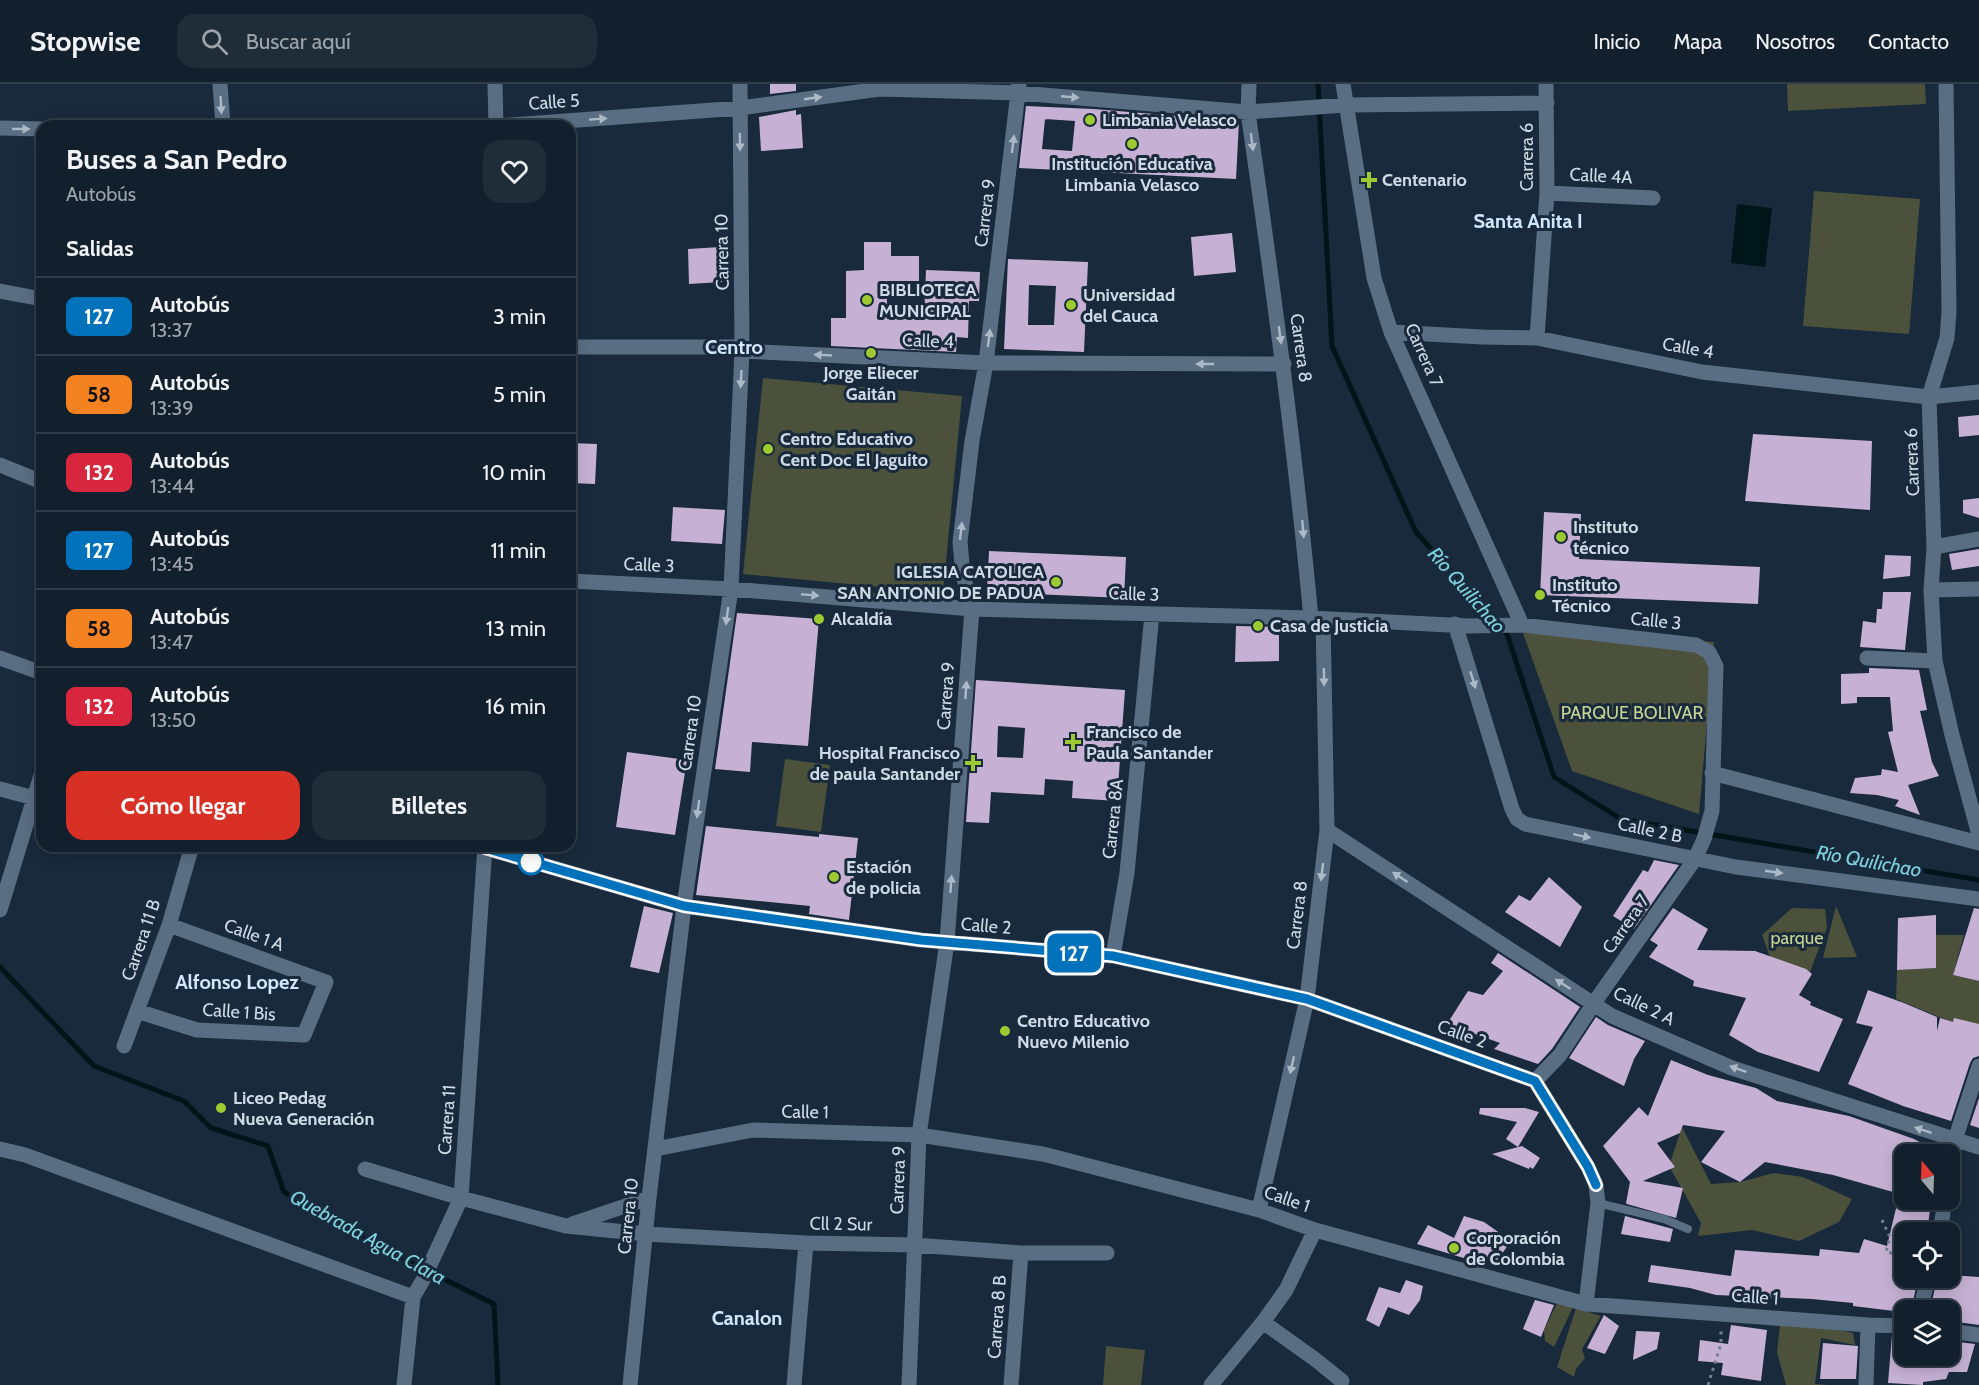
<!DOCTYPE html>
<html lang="es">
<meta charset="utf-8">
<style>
:root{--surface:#12202d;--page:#1f2d39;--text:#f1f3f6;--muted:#9ca3aa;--line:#313e49;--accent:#d93025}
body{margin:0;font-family:Cabin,sans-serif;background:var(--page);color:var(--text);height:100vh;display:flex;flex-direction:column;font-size:22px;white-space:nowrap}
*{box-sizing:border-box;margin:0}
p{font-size:20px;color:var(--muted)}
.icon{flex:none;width:33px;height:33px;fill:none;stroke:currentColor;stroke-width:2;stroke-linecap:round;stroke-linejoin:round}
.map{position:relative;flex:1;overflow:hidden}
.side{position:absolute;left:36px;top:36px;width:540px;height:732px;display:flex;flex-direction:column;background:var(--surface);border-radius:18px;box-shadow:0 3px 15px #0003,0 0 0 2px var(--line)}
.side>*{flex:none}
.badge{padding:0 12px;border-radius:9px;font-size:21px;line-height:39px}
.needle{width:39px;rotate:341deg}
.controls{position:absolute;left:1894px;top:1060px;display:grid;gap:12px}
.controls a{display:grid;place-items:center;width:66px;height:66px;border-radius:12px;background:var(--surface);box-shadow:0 3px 15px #0003,0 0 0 2px var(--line);font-size:30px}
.map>.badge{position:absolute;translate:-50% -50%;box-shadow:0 0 0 3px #fff}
h2{padding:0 30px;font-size:22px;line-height:54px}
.round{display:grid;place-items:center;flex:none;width:63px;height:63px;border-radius:18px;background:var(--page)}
.head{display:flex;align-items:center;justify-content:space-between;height:102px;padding:0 30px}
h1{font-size:28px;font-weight:700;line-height:45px}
.action{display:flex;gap:12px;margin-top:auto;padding:12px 30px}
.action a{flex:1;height:69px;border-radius:18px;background:var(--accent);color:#fff;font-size:24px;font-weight:700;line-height:69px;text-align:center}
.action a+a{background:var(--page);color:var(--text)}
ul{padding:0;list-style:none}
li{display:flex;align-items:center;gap:18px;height:78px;padding:0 30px;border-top:2px solid var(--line)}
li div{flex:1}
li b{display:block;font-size:22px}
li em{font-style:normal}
li .badge{min-width:66px;font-weight:700;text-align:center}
header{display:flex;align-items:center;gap:36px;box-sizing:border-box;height:84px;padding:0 30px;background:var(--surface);border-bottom:2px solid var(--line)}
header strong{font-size:28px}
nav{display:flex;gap:33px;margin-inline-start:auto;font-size:21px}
.search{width:420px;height:54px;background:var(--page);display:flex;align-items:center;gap:15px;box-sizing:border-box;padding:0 21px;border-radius:18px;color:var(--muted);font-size:22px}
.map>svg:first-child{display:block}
.green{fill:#4c513b}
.water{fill:#001518}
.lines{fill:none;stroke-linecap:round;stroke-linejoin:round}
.stream{stroke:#001518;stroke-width:5}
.building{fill:#c6b1d4;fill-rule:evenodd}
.path{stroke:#738190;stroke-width:3;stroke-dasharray:3 4.5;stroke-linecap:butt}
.lane{stroke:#5a6e83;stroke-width:8}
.street{stroke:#5a6e83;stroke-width:15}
.secondary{stroke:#5a6e83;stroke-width:15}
.oneway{fill:#acbac8}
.line-casing{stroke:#fff;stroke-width:14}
.line{stroke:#0072bc;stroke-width:9}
.poi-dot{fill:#9dca31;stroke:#182a3c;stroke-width:2}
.stop-dot{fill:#fff;stroke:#0072bc;stroke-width:3}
.labels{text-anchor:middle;stroke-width:6;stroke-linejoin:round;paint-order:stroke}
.street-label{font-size:18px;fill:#cfdae6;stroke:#182a3c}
.poi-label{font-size:18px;font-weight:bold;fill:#cfdae6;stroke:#182a3c;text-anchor:start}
.park-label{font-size:18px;fill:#c7d495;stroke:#182a3c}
.neighbourhood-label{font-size:20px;font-weight:bold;fill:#d0e7ff;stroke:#182a3c}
.water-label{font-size:20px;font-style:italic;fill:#7ed2de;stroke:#182a3c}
</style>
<header>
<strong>Stopwise</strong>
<div class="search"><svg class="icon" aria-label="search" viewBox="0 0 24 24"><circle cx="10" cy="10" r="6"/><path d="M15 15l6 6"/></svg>Buscar aquí</div>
<nav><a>Inicio</a><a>Mapa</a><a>Nosotros</a><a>Contacto</a></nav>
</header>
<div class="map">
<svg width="1979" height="1301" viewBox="0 0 1979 1301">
<rect width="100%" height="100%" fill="#182a3c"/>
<path class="green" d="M1787 0H1925L1926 20 1788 27Z
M1814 107 1920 115 1909 250 1803 242Z
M763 294 962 312 943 509 743 490Z
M1523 549 1714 558 1699 730 1572 687Z
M785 675 830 681 821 748 776 742Z
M1836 822 1857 873 1823 874Z
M1792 824 1825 825 1827 843 1810 888 1770 873 1762 851Z
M1936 851H1964L1953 891 1979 897V953C1952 937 1924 927 1896 915L1897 886 1936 884Z
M1682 1043 1711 1100 1740 1098 1774 1089 1803 1093 1852 1115 1839 1138 1799 1157 1752 1146 1698 1152 1701 1139 1669 1082Z
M1558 1217 1574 1221 1554 1263 1545 1257 1544 1246Z
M1576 1224 1601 1232 1582 1265 1585 1274 1576 1285 1574 1293 1557 1283Z
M1780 1240 1836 1245 1853 1249 1855 1261 1821 1254 1815 1300 1829 1301H1786L1777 1268Z
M1106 1262 1145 1266 1141 1301H1103Z"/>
<path class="water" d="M1737 120 1772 124 1765 183 1731 179Z"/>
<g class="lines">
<path class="stream" d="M1318 0 1332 262 1416 448 1507 550 1554 693 1621 735 1979 796
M0 883 94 982 184 1017 211 1044 268 1062 284 1108 370 1158 494 1220 498 1301"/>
</g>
<path class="building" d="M770 0H796V7L770 10Z
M1026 22 1093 25 1239 37 1236 95 1019 84ZM1046 25 1045 35 1075 37 1072 67 1042 65Z
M796 26V31L801 30 803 64 761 67 759 33Z
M1232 149 1236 188 1194 192 1191 153Z
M864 158H891V172H919V197H887V235H924L926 186 980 188 979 217H969L968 254 957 253 956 268 831 262V234H846V187L864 186Z
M720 163 722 198 689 200 688 165Z
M1008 175 1088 178 1084 268 1004 265ZM1029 201 1056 202 1054 241H1028Z
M1979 331V351L1959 353 1958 333Z
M1753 350 1872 357 1870 426 1745 417Z
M570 359 597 360 595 400 570 399Z
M1979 414V434L1963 429V416Z
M673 423 725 426 722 460 671 457Z
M1544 428 1581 430 1579 475 1760 483 1758 520 1540 511Z
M1979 465V482L1952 486 1949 470Z
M989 467 1126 473 1124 514 987 508Z
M1885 471 1911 472 1910 492 1883 495Z
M1883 508H1911L1905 566 1860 563 1863 537 1876 539 1877 525H1882Z
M737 529 819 535 808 662 752 658 750 688 715 685Z
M1236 542 1279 543V577L1235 578Z
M1869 584 1919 586 1927 626 1920 627 1932 678 1939 692 1908 701 1920 731 1895 722 1899 716 1877 711 1850 709 1855 694 1881 691 1882 685 1898 688 1888 648 1893 647 1890 613H1857V619L1841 620V590L1869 589Z
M976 596 1125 606 1117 717 1072 714 1073 697 1045 695 1044 711 991 708 989 739 966 738ZM998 642 1025 644 1023 674 997 673Z
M627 668 687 676 675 751 616 743Z
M706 742 819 753V750L858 754 849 836 809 830 810 822 696 811Z
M1654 776 1679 781 1634 845 1613 832 1643 786 1648 788Z
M1549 793 1582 823 1560 863 1505 828 1519 811 1530 817Z
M644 822 673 829 659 889 630 883Z
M1673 824 1708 845 1697 866 1755 867 1806 885 1812 890 1799 911 1811 918 1810 921 1843 935 1819 988 1758 968 1729 951 1746 914 1693 902 1694 897 1649 873 1658 861 1650 856Z
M1974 824 1979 825V897L1953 891Z
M1936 831V884L1897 886 1898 834Z
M1498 869 1580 923 1552 965 1538 980 1494 965 1500 959 1447 940 1468 907 1483 911 1503 887 1491 879Z
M1868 906 1904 919 1937 933V947L1940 934 1953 938 1954 934 1979 940V972L1973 974 1970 979 1951 1037 1903 1022 1848 1000 1873 943 1856 939Z
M1596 933 1608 941 1645 957 1634 975 1624 1002 1569 974Z
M1671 976 1708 991 1756 1004 1777 1017 1849 1032 1914 1055 1943 1071H1905V1107L1893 1108 1833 1091 1765 1078 1740 1098 1701 1078 1725 1047 1683 1041 1680 1049 1657 1059 1675 1083 1643 1097 1683 1104 1676 1134 1627 1120 1626 1119 1630 1098 1603 1062 1639 1023 1648 1032Z
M1979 1014V1044L1970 1041Z
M1480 1024H1525L1539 1028 1518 1063 1506 1055 1517 1038 1479 1030Z
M1522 1062 1540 1074 1533 1085 1530 1083 1529 1085 1492 1070Z
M1898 1116 1931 1118 1927 1149H1905V1194H1918L1911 1227H1905V1232H1893L1894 1227 1853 1222V1219L1812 1215 1716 1211 1690 1204 1648 1198 1651 1181 1731 1192 1735 1166 1819 1172 1820 1165 1859 1169 1864 1155 1887 1162Z
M1464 1132 1484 1138 1511 1157 1496 1178 1480 1169 1477 1178 1417 1160 1428 1141 1454 1154Z
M1625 1132 1673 1145 1670 1158 1621 1150Z
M1950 1191 1979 1193V1241L1950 1237V1227H1930L1937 1194H1950Z
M1406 1196 1423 1202 1420 1216 1409 1231 1388 1223 1379 1243 1366 1236 1379 1203 1400 1209Z
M1535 1216 1554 1221 1541 1253 1523 1245Z
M1604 1231 1619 1242 1605 1270 1587 1264Z
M1731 1241 1767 1246 1761 1297 1721 1291 1723 1279 1698 1277 1700 1256 1728 1260Z
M1636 1247 1660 1248 1657 1265 1633 1276Z
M1892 1251 1905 1252V1272H1950V1257L1975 1260 1967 1288H1949L1946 1295 1923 1298V1301L1888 1299Z
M1823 1259 1858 1262 1856 1295H1820Z"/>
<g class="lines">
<path class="path" d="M1882 1136 1890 1153 1886 1168 1905 1171
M1708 1301 1721 1260V1244"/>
<path class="lane" d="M1598 1119 1664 1135 1688 1145"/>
<path class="street" d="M1249 0 1248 28C1272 196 1295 364 1311 534
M1343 0 1374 194 1391 248 1522 541
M1946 0 1949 228 1947 254 1929 313 1934 463 1931 506 1935 577 1952 651 1979 751
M497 42 740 24 880 5 1019 9 1248 28 1345 21 1547 19
M1547 109 1653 114
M0 207 42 215
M1391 248 1482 253 1537 254 1702 288 1929 313 1979 308
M1537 254 1547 109 1546 0
M570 263H734L742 267 986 279 1284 280
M0 381 42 398
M1934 463 1979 455
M570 497 731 505 972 525 1311 534 1469 542 1522 541 1696 561 1709 568 1716 582 1712 727 1704 755 1695 775 1594 919 1560 971 1535 997
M1931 506 1979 505
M1455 540 1512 725 1517 735 1525 740 1736 783 1979 815
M0 574 42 589
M1867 574 1935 577
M1712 689 1979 759
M0 705 42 716
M1327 746 1612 932 1732 984 1979 1063
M485 764 684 822 921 856 1113 872 1307 915 1535 997 1588 1083 1596 1101 1598 1119 1586 1220
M0 826 42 688
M1113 872 1127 789 1152 530
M137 927 197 946 304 951 326 898 169 841
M124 962 169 841 192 762
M0 1065 25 1071 413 1213
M655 1065 753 1046 919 1051 1043 1070 1259 1126 1315 1146 1586 1220 1868 1241 1905 1242
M365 1085 461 1114 566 1142 646 1150 806 1159 915 1161 1021 1169H1107
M1950 1087 1955 1056 1979 982
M1259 1126 1307 915 1327 746 1323 535
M572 1140 649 1114
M1940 1149 1945 1116
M1920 1227 1928 1194
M1263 1238 1316 1276 1342 1297
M1950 1247 1979 1251
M404 1301 413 1213 423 1196 461 1114 485 762
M630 1301 649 1114 684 822 731 505 742 267 740 0
M794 1301 806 1159
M909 1301 919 1051 947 858 972 525 963 491 960 458 972 357 986 279 1019 0
M1011 1301 1021 1169
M1211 1301 1263 1238 1286 1206 1315 1146
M1866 1301 1868 1241"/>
<path class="secondary" d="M220 0 223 42
M495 0 496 42
M0 44 42 45"/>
</g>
<defs><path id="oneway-solid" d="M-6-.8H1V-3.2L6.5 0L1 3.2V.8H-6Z" transform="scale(1.5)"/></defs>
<g class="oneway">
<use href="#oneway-solid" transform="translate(1070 13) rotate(5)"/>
<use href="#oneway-solid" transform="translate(813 14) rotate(-8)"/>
<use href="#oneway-solid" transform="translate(221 21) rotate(87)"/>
<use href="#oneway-solid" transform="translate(598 35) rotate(-4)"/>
<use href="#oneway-solid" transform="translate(21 45)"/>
<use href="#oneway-solid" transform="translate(740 58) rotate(89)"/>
<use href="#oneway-solid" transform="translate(1252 58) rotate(82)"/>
<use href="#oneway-solid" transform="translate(1013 60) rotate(-83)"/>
<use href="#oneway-solid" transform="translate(1280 251) rotate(82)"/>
<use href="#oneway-solid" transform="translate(989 254) rotate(-83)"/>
<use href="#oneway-solid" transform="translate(823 271) rotate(-177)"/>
<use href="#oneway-solid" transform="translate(1205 280) rotate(-180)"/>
<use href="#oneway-solid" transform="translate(741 295) rotate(93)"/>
<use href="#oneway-solid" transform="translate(1303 445) rotate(85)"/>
<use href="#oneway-solid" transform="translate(961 447) rotate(-83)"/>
<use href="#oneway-solid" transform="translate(810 511) rotate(5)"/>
<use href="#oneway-solid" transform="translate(727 532) rotate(98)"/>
<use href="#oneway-solid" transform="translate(1324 593) rotate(89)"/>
<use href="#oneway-solid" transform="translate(1473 596) rotate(73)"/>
<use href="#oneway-solid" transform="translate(966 606) rotate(-86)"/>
<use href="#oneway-solid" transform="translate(698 725) rotate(98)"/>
<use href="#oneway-solid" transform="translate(1582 752) rotate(12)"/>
<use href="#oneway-solid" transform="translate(1322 788) rotate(97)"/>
<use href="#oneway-solid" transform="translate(1774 788) rotate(8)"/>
<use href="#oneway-solid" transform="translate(1400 793) rotate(-147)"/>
<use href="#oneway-solid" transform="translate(951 800) rotate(-86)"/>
<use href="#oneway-solid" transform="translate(1563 900) rotate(-147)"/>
<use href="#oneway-solid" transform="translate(1292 981) rotate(103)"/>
<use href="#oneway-solid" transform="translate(1738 985) rotate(-161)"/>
<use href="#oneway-solid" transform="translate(1923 1046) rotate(-162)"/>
</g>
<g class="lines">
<g class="line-casing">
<path id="line" d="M485 764 684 822 921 856 1113 872 1307 915 1535 997 1588 1083 1596 1101"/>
</g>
<use href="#line" class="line"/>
</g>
<g class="poi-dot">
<circle cx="1090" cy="36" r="6"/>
<circle cx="1132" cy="60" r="6"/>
<path d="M1366 87h6v6h6v6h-6v6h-6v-6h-6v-6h6z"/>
<circle cx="867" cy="216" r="6"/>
<circle cx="1071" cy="221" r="6"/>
<circle cx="871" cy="269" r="6"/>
<circle cx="768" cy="365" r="6"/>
<circle cx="1561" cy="453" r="6"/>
<circle cx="1056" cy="498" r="6"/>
<circle cx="1540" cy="511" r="6"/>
<circle cx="819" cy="535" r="6"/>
<circle cx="1258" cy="542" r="6"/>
<path d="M1070 649h6v6h6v6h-6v6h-6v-6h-6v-6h6z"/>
<path d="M970 670h6v6h6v6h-6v6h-6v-6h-6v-6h6z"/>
<circle cx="834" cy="793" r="6"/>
<circle cx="1005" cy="947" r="6"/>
<circle cx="221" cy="1024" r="6"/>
<circle cx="1454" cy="1164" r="6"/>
</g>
<circle class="stop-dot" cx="531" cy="778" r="12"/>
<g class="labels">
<g class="street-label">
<text transform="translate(554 18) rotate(-4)" y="6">Calle 5</text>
<text transform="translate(1527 73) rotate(-90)" y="6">Carrera 6</text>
<text transform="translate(1601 92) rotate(3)" y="6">Calle 4A</text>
<text transform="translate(985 129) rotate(-83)" y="6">Carrera 9</text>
<text transform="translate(722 168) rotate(-91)" y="6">Carrera 10</text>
<text transform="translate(928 257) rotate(3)" y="6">Calle 4</text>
<text transform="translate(1301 264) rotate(82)" y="6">Carrera 8</text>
<text transform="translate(1688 264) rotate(10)" y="6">Calle 4</text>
<text transform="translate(1424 271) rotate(66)" y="6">Carrera 7</text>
<text transform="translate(1912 378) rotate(-92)" y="6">Carrera 6</text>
<text transform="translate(649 481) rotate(3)" y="6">Calle 3</text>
<text transform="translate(1134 510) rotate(2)" y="6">Calle 3</text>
<text transform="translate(1656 537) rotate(6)" y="6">Calle 3</text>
<text transform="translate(946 612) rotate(-86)" y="6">Carrera 9</text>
<text transform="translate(690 649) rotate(-82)" y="6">Carrera 10</text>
<text transform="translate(1113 735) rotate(-84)" y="6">Carrera 8A</text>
<text transform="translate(1650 746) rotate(12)" y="6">Calle 2 B</text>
<text transform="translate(1297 831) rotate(-83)" y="6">Carrera 8</text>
<text transform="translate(1626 840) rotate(-55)" y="6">Carrera 7</text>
<text transform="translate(986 842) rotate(5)" y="6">Calle 2</text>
<text transform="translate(254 851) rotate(20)" y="6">Calle 1 A</text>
<text transform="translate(141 856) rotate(-71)" y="6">Carrera 11 B</text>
<text transform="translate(1644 922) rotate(26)" y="6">Calle 2 A</text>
<text transform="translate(239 928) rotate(4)" y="6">Calle 1 Bis</text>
<text transform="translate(1462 950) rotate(20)" y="6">Calle 2</text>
<text transform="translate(805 1028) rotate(1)" y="6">Calle 1</text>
<text transform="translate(447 1036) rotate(-86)" y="6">Carrera 11</text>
<text transform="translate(898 1096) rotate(-88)" y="6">Carrera 9</text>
<text transform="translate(1287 1115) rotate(19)" y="6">Calle 1</text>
<text transform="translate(628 1132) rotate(-84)" y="6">Carrera 10</text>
<text transform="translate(841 1140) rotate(1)" y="6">Cll 2 Sur</text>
<text transform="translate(1755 1213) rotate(4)" y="6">Calle 1</text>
<text transform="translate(997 1233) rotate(-86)" y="6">Carrera 8 B</text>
</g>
<g class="poi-label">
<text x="1102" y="42">Limbania Velasco</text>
<text x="1132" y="86" text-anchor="middle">Institución Educativa<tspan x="1132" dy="21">Limbania Velasco</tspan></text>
<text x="1382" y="102">Centenario</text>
<text x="879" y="212">BIBLIOTECA<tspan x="879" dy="21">MUNICIPAL</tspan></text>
<text x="1083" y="217">Universidad<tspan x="1083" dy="21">del Cauca</tspan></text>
<text x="871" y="295" text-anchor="middle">Jorge Eliecer<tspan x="871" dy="21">Gaitán</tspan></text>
<text x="780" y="361">Centro Educativo<tspan x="780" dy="21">Cent Doc El Jaguito</tspan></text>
<text x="1573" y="449">Instituto<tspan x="1573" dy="21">técnico</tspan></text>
<text x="1044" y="494" text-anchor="end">IGLESIA CATOLICA<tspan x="1044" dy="21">SAN ANTONIO DE PADUA</tspan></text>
<text x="1552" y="507">Instituto<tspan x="1552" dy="21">Técnico</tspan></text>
<text x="831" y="541">Alcaldía</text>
<text x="1270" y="548">Casa de Justicia</text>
<text x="1086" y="654">Francisco de<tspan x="1086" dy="21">Paula Santander</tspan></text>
<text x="960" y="675" text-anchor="end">Hospital Francisco<tspan x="960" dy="21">de paula Santander</tspan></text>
<text x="846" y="789">Estación<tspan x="846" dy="21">de policia</tspan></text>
<text x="1017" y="943">Centro Educativo<tspan x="1017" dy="21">Nuevo Milenio</tspan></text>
<text x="233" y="1020">Liceo Pedag<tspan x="233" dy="21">Nueva Generación</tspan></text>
<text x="1466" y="1160">Corporación<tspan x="1466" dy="21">de Colombia</tspan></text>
</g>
<g class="park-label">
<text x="1632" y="635">PARQUE BOLIVAR</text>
<text x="1797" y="860">parque</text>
</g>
<g class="neighbourhood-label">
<text x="1528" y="144">Santa Anita I</text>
<text x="734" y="270">Centro</text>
<text x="237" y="905">Alfonso Lopez</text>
<text x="747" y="1241">Canalon</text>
</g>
<g class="water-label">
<text transform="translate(1467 506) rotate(49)" y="7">Río Quilichao</text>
<text transform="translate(1869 777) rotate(10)" y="7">Río Quilichao</text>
<text transform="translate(368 1153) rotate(29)" y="7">Quebrada Agua Clara</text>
</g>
</g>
</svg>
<div class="controls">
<a><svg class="needle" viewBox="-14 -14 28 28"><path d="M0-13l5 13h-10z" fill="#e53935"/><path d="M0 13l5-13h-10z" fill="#9ca3aa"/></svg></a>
<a><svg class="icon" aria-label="locate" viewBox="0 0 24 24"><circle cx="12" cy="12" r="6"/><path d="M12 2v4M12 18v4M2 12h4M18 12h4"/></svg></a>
<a><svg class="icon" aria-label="layers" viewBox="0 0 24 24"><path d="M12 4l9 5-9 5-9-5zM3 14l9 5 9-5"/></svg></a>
</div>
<b class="badge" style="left:1074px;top:869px;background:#0072bc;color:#fff">127</b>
<section class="side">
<div class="head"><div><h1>Buses a San Pedro</h1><p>Autobús</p></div><a class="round"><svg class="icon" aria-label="heart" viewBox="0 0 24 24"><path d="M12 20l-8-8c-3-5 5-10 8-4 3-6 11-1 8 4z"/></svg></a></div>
<h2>Salidas</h2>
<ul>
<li><span class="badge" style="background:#0072bc;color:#fff">127</span><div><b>Autobús</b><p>13:37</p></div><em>3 min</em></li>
<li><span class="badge" style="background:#f58220;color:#111">58</span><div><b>Autobús</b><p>13:39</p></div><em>5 min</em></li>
<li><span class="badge" style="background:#d7263d;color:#fff">132</span><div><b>Autobús</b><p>13:44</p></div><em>10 min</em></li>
<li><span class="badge" style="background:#0072bc;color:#fff">127</span><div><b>Autobús</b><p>13:45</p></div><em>11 min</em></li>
<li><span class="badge" style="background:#f58220;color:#111">58</span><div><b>Autobús</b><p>13:47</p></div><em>13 min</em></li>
<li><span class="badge" style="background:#d7263d;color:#fff">132</span><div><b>Autobús</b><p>13:50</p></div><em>16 min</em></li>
</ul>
<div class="action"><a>Cómo llegar</a><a>Billetes</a></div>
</section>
</div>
